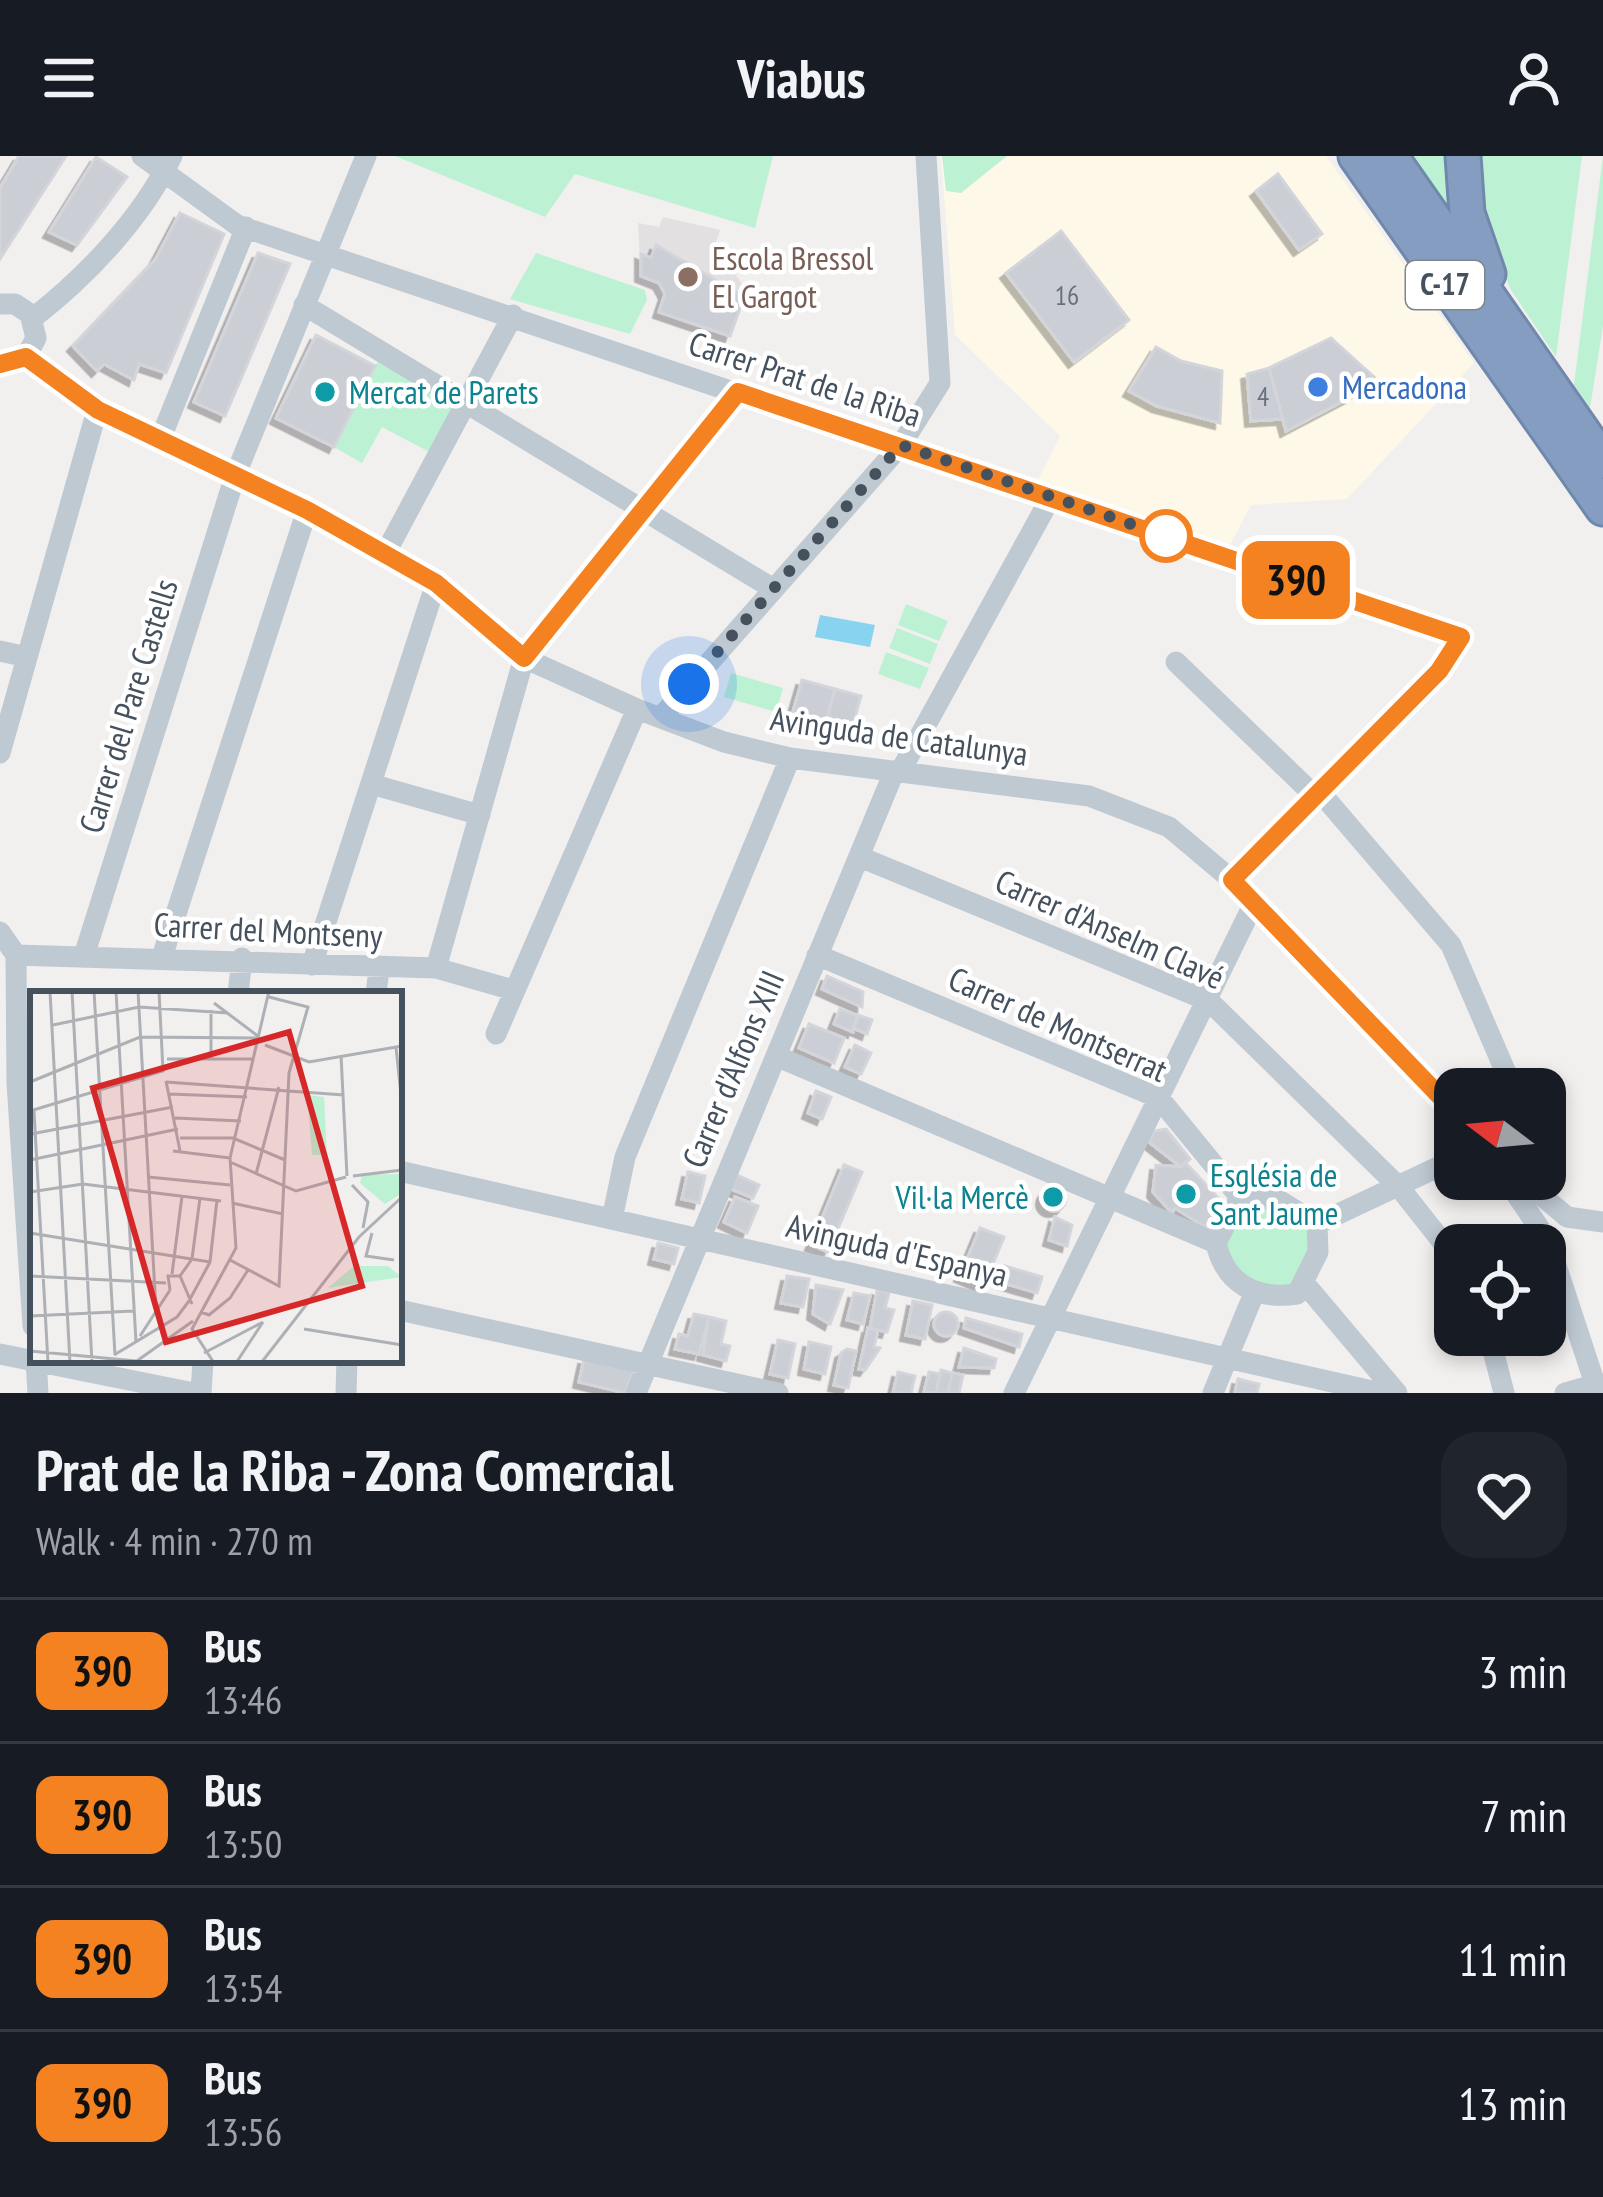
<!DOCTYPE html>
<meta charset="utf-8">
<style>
:root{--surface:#171b24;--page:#20242c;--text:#f1f3f6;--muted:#9ea1a6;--line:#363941}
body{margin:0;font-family:"PT Sans Narrow",sans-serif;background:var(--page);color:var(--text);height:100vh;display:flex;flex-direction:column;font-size:45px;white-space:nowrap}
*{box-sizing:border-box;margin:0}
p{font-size:39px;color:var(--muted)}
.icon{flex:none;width:66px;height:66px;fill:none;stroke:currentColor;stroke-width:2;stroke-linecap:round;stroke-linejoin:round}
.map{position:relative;height:1237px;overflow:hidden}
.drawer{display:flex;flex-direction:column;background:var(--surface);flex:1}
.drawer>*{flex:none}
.badge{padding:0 24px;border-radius:18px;font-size:42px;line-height:78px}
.needle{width:78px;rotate:286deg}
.fabs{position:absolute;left:1434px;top:912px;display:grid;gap:24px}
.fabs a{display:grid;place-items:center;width:132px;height:132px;border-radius:24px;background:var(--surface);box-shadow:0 6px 18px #0003;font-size:60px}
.you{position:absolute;width:60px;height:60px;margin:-30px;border:9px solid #fff;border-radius:50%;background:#1a73e8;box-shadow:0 0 0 18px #1a73e833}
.map>.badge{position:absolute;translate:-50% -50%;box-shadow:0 0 0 6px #fff}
.round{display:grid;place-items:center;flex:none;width:126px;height:126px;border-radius:36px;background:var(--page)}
.headline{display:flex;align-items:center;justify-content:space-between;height:204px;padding:0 36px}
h1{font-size:57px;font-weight:800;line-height:90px}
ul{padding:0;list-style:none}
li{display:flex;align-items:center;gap:36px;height:144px;padding:0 36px;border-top:3px solid var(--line)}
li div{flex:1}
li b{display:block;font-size:45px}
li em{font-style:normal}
li .badge{min-width:132px;font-weight:700;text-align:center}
header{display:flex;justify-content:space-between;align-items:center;height:156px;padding:0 36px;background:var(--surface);font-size:54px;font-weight:800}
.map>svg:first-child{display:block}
.commercial{fill:#fdf8e8}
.education{fill:#e3e0e1}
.green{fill:#bcf1d4}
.water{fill:#87d3f0}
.building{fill:#cbced4;stroke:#d3d5db;stroke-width:3;filter:url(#shadow)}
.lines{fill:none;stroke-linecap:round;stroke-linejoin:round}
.highway-casing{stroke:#7088ac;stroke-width:39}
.minor{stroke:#bfc9d2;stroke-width:21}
.highway{stroke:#859dc0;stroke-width:33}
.line-casing{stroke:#fff;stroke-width:27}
.line{stroke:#f58220;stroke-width:18}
.walk{stroke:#46515e;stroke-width:12;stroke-dasharray:0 21.6}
.education-dot{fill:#8d6e63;stroke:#fff;stroke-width:4.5}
.shop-dot{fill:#3f7fe0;stroke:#fff;stroke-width:4.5}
.culture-dot{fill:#0f9aa8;stroke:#fff;stroke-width:4.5}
.stop-dot{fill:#fff;stroke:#f58220;stroke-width:6}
.labels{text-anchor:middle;stroke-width:9;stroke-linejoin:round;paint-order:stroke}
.number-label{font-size:27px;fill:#67707c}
.shield{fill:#fff;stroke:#7e858e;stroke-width:3}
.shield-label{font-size:30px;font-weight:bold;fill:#46515e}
.education-label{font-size:33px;fill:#785e54;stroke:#fff;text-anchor:start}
.street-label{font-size:33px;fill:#46515e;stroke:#fff}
.shop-label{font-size:33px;fill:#366cbe;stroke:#fff;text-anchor:start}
.culture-label{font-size:33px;fill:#0d838f;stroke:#fff;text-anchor:start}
.inset-road{fill:none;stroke:#adb0b5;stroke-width:3}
.view{fill:#d62828;fill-opacity:0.15;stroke:#d62828;stroke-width:6}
.inset-edge{fill:none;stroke:#46515e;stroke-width:6}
</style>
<header><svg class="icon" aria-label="menu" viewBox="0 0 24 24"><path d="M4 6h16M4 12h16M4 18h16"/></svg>Viabus<svg class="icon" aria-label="person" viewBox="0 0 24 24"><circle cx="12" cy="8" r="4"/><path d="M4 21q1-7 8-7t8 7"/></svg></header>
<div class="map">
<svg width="1603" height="1237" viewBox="0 0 1603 1237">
<defs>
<filter id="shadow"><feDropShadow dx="-5.5" dy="5.5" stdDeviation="0" flood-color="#0004"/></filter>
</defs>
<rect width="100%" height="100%" fill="#f2efef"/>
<path class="commercial" d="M941 0H1326L1474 207 1347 343 1251 349 1230 389 1038 324 1060 280 955 179Z"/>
<path class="education" d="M663 61 720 74 715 90 745 132 730 180 659 156 665 138 659 127 641 120 638 67 659 71Z"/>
<path class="green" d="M395 0H773L755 72 575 18 545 61Z
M942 0H1007L961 37 946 35Z
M1413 0H1453L1456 50 1450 54Z
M1473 0H1582L1556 201 1511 134 1476 57Z
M1603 0V170L1590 252 1574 229Z
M536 97 645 134 647 144 630 178 510 143Z
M383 195 467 244 437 300 382 271 362 307 334 291Z
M906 448 948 465 939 485 898 469Z
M897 472 938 488 930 508 889 492Z
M886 496 929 512 920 533 878 518Z
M731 517 783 532 776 556 724 541Z
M1240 1041 1317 1068 1305 1128 1277 1141 1221 1111 1227 1060Z"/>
<path class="water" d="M820 459 875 469 870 491 815 481Z"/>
<path class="building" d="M19 0H66L0 103V32Z
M96 1 127 21 77 89 49 76Z
M1278 18 1322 78 1299 94 1256 35Z
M180 57 224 78 166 217 139 208 134 224 104 208 97 215 73 190 155 104Z
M1061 75 1129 164 1074 206 1006 117Z
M656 89 744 141 730 180 659 156 665 138 659 127 641 120V98L651 102Z
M258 97 290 108 225 260 194 246Z
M316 179 375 210 334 291 276 262Z
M1331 182 1374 221 1351 241 1286 275 1269 212Z
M1156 191 1181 205 1222 215 1220 267 1157 250 1129 235Z
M1269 212 1283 263 1251 265 1247 218Z
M802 524 835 533 825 570 790 566Z
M835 533 861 540 851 575 825 570Z
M827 820 863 836 862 851 822 833Z
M840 853 858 860 853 876 834 868Z
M858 859 872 864 867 878 853 872Z
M809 868 844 882 834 907 799 892Z
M855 889 871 897 861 918 845 911Z
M816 935 831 941 822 963 808 957Z
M1166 973 1190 1003 1181 1011 1149 986 1154 975Z
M1185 1006 1223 1047 1205 1071 1175 1052 1172 1057 1153 1036 1156 1009 1181 1011Z
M844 1009 862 1016 828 1096 811 1089Z
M688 1016 705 1020 699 1047 682 1043Z
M737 1019 759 1029 753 1042 731 1033Z
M1042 1043a12 12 0 1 1 24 0a12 12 0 1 1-24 0Z
M735 1041 758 1050 747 1077 724 1066Z
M1055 1061 1072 1069 1067 1090 1049 1084Z
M980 1072 1004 1081 984 1130 960 1120Z
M658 1087 678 1092 674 1108 654 1103Z
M1005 1110 1042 1121 1037 1137 1000 1126Z
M787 1120 809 1123 803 1151 781 1147Z
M816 1129 843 1134 830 1168 813 1158Z
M877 1134 889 1137 885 1152 894 1154 887 1176 870 1172Z
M854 1137 870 1140 863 1168 847 1164Z
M913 1145 932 1149 925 1183 906 1179Z
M934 1168a12 12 0 1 1 24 0a12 12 0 1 1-24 0Z
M694 1158 709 1161 699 1198 675 1193 679 1178 688 1180Z
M709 1161 726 1165 721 1188 730 1190 726 1205 703 1199Z
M966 1162 1022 1178 1019 1191 964 1172Z
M868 1172 878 1174 874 1191 880 1192 865 1214 859 1213Z
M778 1184 795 1188 788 1222 770 1218Z
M809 1186 831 1191 825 1218 804 1213Z
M964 1192 996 1203 994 1212 959 1211Z
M847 1193 856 1195 848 1232 834 1229 841 1197Z
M584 1203 634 1214 625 1237 579 1226Z
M941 1214 952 1217 948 1237H936Z
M898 1216 915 1220 911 1237H893Z
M929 1216 940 1218 936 1237 924 1236Z
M952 1217 963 1219 959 1237H948Z
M1238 1223 1259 1228 1257 1237H1235Z"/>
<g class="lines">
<g class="highway-casing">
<path id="highway" d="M1356 0 1603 352
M1390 0 1603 305
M1463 0 1467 57 1488 118"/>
</g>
<path class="minor" d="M142 0 237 69 1461 481 1440 515 1232 724
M0 148H15L30 158 36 182 26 201 0 208
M304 149 772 432
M33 162C87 120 142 62 172 0
M26 201 97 254 307 354 436 427 524 502 637 553 724 586 790 602 1089 640 1169 671 1232 724 1455 956
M160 284 246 71
M385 398 513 159
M0 495 27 501
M1176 506 1315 640
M662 560 901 289 940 227 926 0
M0 597 97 254
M900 616 1051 341
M371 628 480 659
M1320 636 1451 789 1513 933
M860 701 1209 845 1399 1031 1455 1102
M0 776 16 799 17 927 33 1170
M16 799 436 812 513 834
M817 799 1159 942 1240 1041
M84 800 235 320 366 0
M162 801 307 354
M312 809 436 427
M436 812 524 502 738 236
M238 838 242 802
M376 838 379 813
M496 878 637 553
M776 900 1216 1087
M399 1015 1381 1237
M1506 1023 1548 1085 1598 1237
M1522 1023 1567 1061 1603 1066
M1240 1041 1280 1045 1317 1068 1318 1096 1297 1138C1256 1144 1225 1128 1216 1087Z
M612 1063 625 1001 790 602
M1317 1068 1455 1003
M1305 1128 1397 1237
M399 1154 778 1237
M1489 1179 1504 1237
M0 1198 194 1237
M36 1204 38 1237
M201 1237 203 1204
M346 1237 347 1204
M636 1237 894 616
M1014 1237 1254 747
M1213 1237 1255 1135
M1565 1237 1586 1231"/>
<use href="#highway" class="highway"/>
</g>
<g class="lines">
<g class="line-casing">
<path id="line" d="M0 208 26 201 98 254 307 354 436 427 524 502 738 236 1461 481 1439 515 1232 724 1455 956"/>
</g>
<use href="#line" class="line"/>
<path class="walk" d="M689 528 901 289 1166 380"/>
</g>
<circle class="education-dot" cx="688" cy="121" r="12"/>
<circle class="shop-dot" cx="1318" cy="231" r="12"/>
<g class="culture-dot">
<circle cx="325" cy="236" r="12"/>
<circle cx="1186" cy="1038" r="12"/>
<circle cx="1053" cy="1041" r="12"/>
</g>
<circle class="stop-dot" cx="1166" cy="380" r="24"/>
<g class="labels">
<g class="number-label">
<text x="1067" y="149">16</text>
<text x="1263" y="250">4</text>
</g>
<rect class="shield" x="1406" y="105" width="78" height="48" rx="9"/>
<g class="shield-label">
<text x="1445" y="139">C-17</text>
</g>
<g class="education-label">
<text x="712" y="114">Escola Bressol<tspan x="712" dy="38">El Gargot</tspan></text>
</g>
<g class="street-label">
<text transform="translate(805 223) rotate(18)" y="12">Carrer Prat de la Riba</text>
<text transform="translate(128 550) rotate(-73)" y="12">Carrer del Pare Castells</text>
<text transform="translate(899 580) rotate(8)" y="12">Avinguda de Catalunya</text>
<text transform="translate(1110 773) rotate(24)" y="12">Carrer d'Anselm Clavé</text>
<text transform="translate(268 774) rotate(3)" y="12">Carrer del Montseny</text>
<text transform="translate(1058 868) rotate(24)" y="12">Carrer de Montserrat</text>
<text transform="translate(733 913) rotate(-67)" y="12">Carrer d'Alfons XIII</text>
<text transform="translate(897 1094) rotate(13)" y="12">Avinguda d'Espanya</text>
</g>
<g class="shop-label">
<text x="1342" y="243">Mercadona</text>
</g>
<g class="culture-label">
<text x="349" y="248">Mercat de Parets</text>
<text x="1210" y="1031">Església de<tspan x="1210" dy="38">Sant Jaume</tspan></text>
<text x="1029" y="1053" text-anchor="end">Vil·la Mercè</text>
</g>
</g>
<g transform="translate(30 835)">
<rect width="372" height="372" fill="#f2efef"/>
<path d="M277 104 294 106 297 164H282ZM371 183 372 202 355 213 330 192 332 184ZM324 275H358L371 286 298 297Z" fill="#bcf1d4"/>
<path class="inset-road" d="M20 0 40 372M42 0 62 372M64 0 85 364M86 0 106 351M108 0 126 319 136 348M184 12 229 46M181 19V68M23 34 109 16 198 22M235 54 279 71 372 55M366 56 372 113M311 64 317 185M137 68H223M136 90 150 160M0 91 110 46 227 47M136 91 314 104M139 103 217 106M0 120 133 80 129 0M4 120 18 372M145 127 211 130M1 143 143 116M150 147H203L255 169M143 160 200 167M0 169 148 138M200 171 266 200 316 186M226 183 249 96M323 185 372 179M118 186 200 194M322 194 338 211 333 237M0 201 53 193 191 210M202 212 253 223M0 242 180 271M342 242 336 265 364 269M200 269 249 295 259 82 278 16 239 6M142 283 152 205M0 285 136 292M150 285 162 268 170 207M140 299 138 285H150L162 313M171 321 179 324 200 307 218 279M0 325 103 320M274 338 372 354M110 345 140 299M0 360 106 370M174 362 233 331M84 364 147 326 159 310 180 271 187 209M104 372 163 330M184 372 162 338 206 257 200 167 239 0M206 372 233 331M231 372 329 246 372 206"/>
<path class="view" d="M259 41 332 295 136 351 63 97Z"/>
<rect width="372" height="372" class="inset-edge"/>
</g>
</svg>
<div class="fabs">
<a><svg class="needle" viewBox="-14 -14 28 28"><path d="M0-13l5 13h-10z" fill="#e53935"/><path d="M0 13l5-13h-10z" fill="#9ea1a6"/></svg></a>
<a><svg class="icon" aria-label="locate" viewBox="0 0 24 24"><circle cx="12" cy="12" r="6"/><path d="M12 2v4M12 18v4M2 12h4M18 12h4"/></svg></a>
</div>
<div class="you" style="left:689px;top:528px"></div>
<b class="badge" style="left:1296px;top:424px;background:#f58220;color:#111">390</b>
</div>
<section class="drawer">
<div class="headline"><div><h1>Prat de la Riba - Zona Comercial</h1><p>Walk · 4 min · 270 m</p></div><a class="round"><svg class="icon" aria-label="heart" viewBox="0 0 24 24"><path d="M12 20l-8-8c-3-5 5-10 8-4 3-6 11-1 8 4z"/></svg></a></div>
<ul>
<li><span class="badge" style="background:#f58220;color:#111">390</span><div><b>Bus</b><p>13:46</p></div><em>3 min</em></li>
<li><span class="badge" style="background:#f58220;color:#111">390</span><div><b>Bus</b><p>13:50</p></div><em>7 min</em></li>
<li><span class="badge" style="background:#f58220;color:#111">390</span><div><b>Bus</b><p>13:54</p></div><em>11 min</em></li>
<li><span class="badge" style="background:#f58220;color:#111">390</span><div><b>Bus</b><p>13:56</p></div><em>13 min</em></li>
</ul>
</section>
